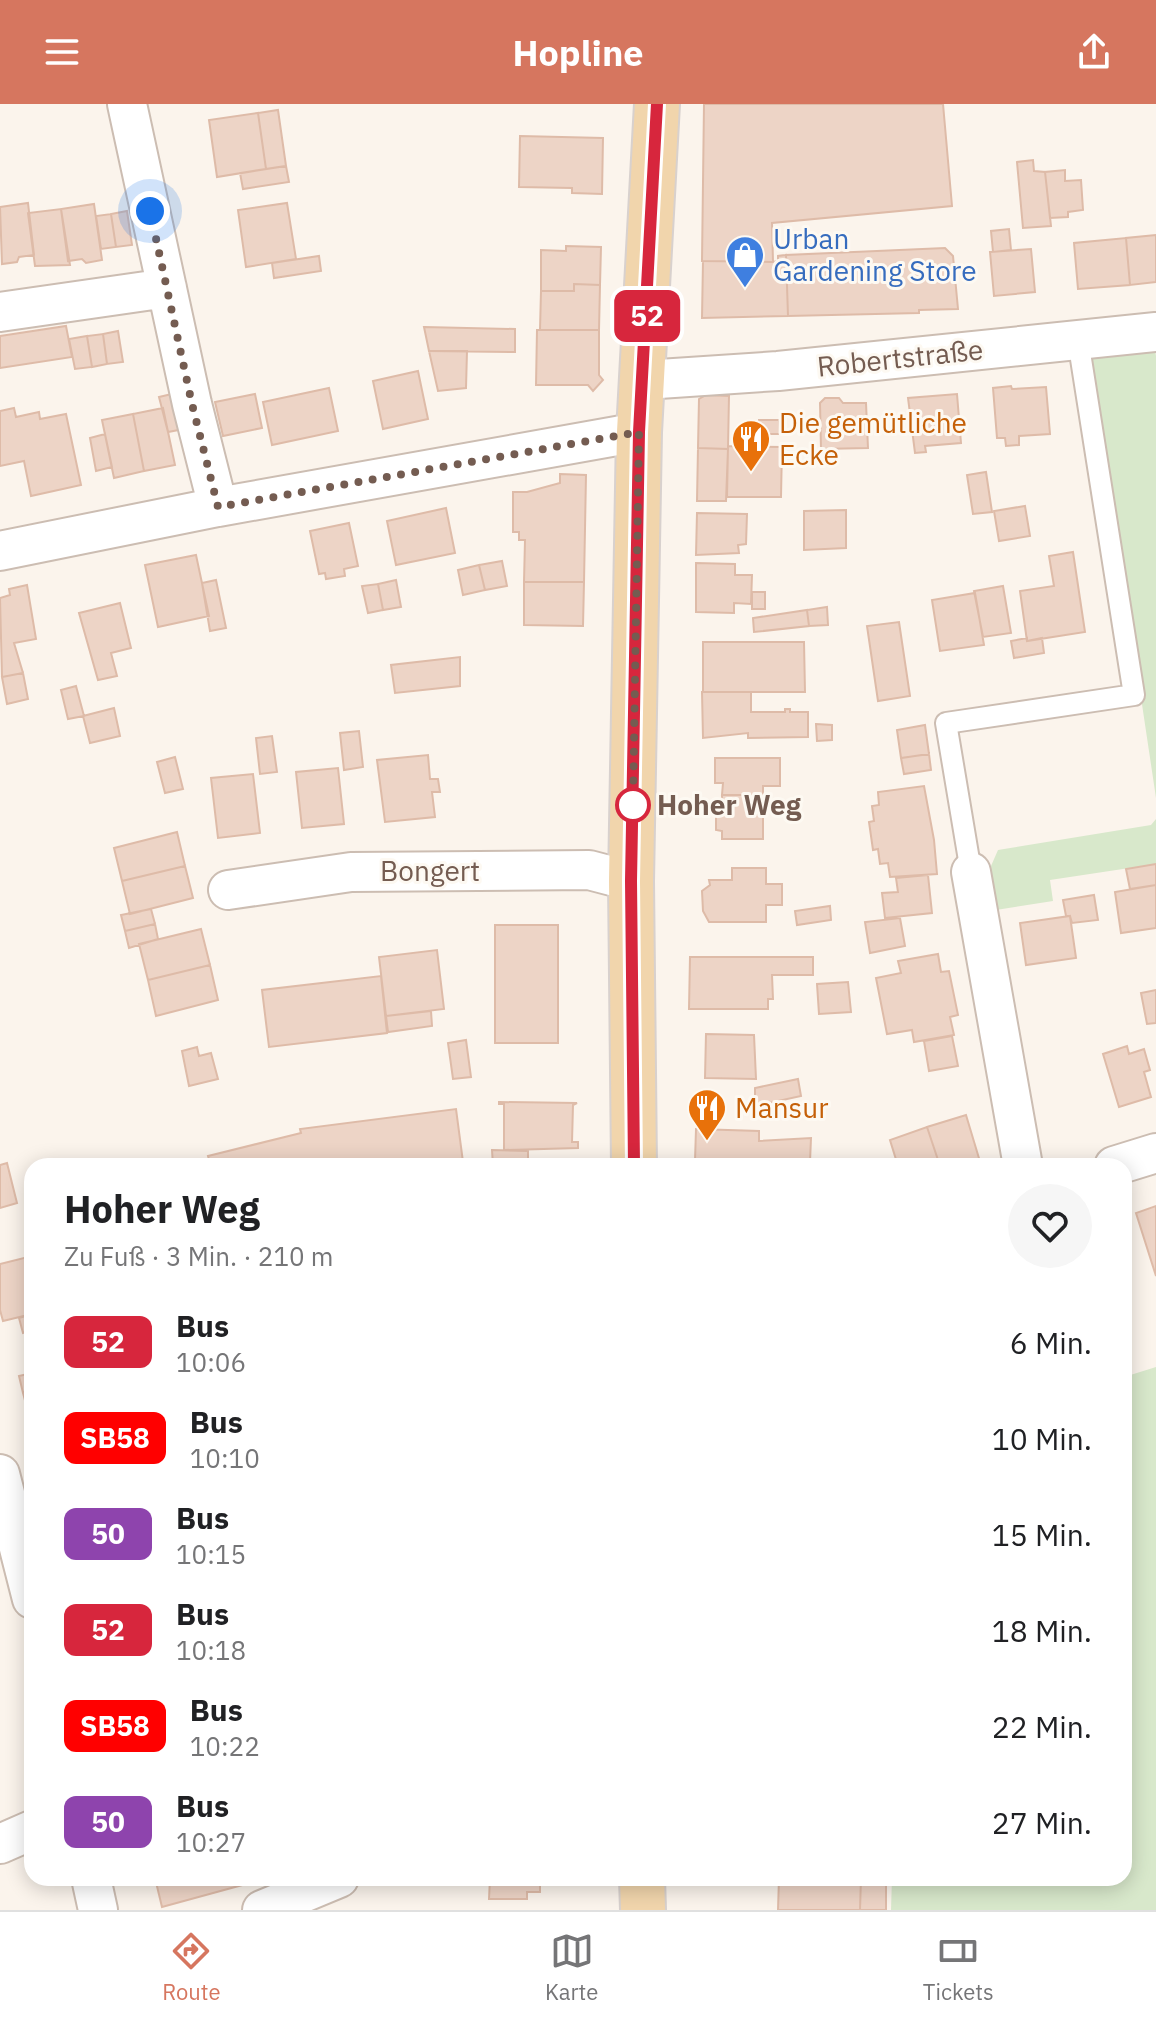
<!DOCTYPE html>
<html lang="de">
<meta charset="utf-8">
<style>
:root{--surface:#fff;--page:#f6f6f6;--text:#202124;--muted:#757577;--line:#e0e0e0;--accent:#d6765f}
body{margin:0;font-family:"IBM Plex Sans",sans-serif;background:var(--page);color:var(--text);height:100vh;display:flex;flex-direction:column;font-size:30px;white-space:nowrap}
*{box-sizing:border-box;margin:0}
p{font-size:26px;color:var(--muted)}
.icon{flex:none;width:44px;height:44px;fill:none;stroke:currentColor;stroke-width:2;stroke-linecap:round;stroke-linejoin:round}
.map{position:relative;flex:1;overflow:hidden}
.side{position:absolute;left:24px;top:1054px;width:1108px;height:728px;display:flex;flex-direction:column;background:var(--surface);border-radius:24px;box-shadow:0 4px 20px #0003}
.side>*{flex:none}
.badge{padding:0 16px;border-radius:12px;font-size:28px;line-height:52px}
.you{position:absolute;width:40px;height:40px;margin:-20px;border:6px solid #fff;border-radius:50%;background:#1a73e8;box-shadow:0 0 0 12px #1a73e833}
.map>.badge{position:absolute;translate:-50% -50%;box-shadow:0 0 0 4px #fff}
.round{display:grid;place-items:center;flex:none;width:84px;height:84px;border-radius:42px;background:var(--page)}
.head{display:flex;align-items:center;justify-content:space-between;height:136px;padding:0 40px}
h1{font-size:38px;font-weight:700;line-height:60px}
ul{padding:0;list-style:none}
li{display:flex;align-items:center;gap:24px;height:96px;padding:0 40px}
li div{flex:1}
li b{display:block;font-size:30px}
li em{font-style:normal}
li .badge{min-width:88px;font-weight:700;text-align:center}
header{display:flex;justify-content:space-between;align-items:center;height:104px;padding:0 40px;background:var(--accent);color:#fff;font-size:36px;font-weight:700}
.dock{display:flex;justify-content:space-around;align-items:center;height:112px;border-top:2px solid var(--line);background:var(--surface);font-size:22px;color:var(--muted)}
.dock a{display:grid;justify-items:center;gap:4px}
.dock .selected{color:var(--accent)}
.map>svg:first-child{display:block}
.green{fill:#d8e8cb}
.building{fill:#edd4c6;stroke:#debba8;stroke-width:2}
.lines{fill:none;stroke-linecap:round;stroke-linejoin:round}
.service-casing{stroke:#ccbdb2;stroke-width:24}
.minor-casing{stroke:#ccbdb2;stroke-width:42}
.primary-casing{stroke:#d8d1ce;stroke-width:48}
.service{stroke:#fff;stroke-width:20}
.minor{stroke:#fff;stroke-width:38}
.primary{stroke:#f1d5ac;stroke-width:44}
.line-casing{stroke:#fff;stroke-width:18}
.line{stroke:#d7263d;stroke-width:12}
.walk{stroke:#745c51;stroke-width:8;stroke-dasharray:0 14.4}
.stop-dot{fill:#fff;stroke:#d7263d;stroke-width:4}
.labels{text-anchor:middle;stroke-width:6;stroke-linejoin:round;paint-order:stroke}
.shop-label{font-size:28px;fill:#366cbe;stroke:#fdf9f2;text-anchor:start}
.street-label{font-size:28px;fill:#745c51;stroke:#fdf9f2}
.food-label{font-size:28px;fill:#c56008;stroke:#fdf9f2;text-anchor:start}
.stop-label{font-size:28px;font-weight:bold;fill:#745c51;stroke:#fdf9f2;text-anchor:start}
</style>
<header><svg class="icon" aria-label="menu" viewBox="0 0 24 24"><path d="M4 6h16M4 12h16M4 18h16"/></svg>Hopline<svg class="icon" aria-label="share" viewBox="0 0 24 24"><path d="M12 15V3M7 8l5-5 5 5M5 13v7h14v-7"/></svg></header>
<div class="map">
<svg width="1156" height="1806" viewBox="0 0 1156 1806">
<rect width="100%" height="100%" fill="#fbf4ec"/>
<path class="green" d="M1155 246 1156 252V694L1090 252Z
M1156 715V760L1050 776 1053 797 996 806 991 762 998 746 1151 721Z
M1156 1263V1806H891L892 1774H1124V1273Z"/>
<path class="building" d="M704 0H943L952 102 772 119 773 158 702 157Z
M278 6 286 62 266 65 258 9Z
M258 9 266 65 217 73 209 16Z
M520 32 603 34 602 90 572 89V84L519 83Z
M1033 56 1034 67 1045 68 1051 122 1023 124 1017 58Z
M286 62 289 78 243 85 240 69Z
M1065 66V77L1081 76 1083 106 1068 108V113L1050 114 1045 68Z
M28 99 34 151 19 153 17 158 2 160 0 103Z
M287 99 296 155 246 163 238 106Z
M94 100 102 156 86 159 82 155 68 157 61 105Z
M61 105 70 161 35 162 28 109Z
M127 107 132 141 116 143 111 110Z
M111 110 116 143 101 145 96 112Z
M1009 125 1011 146 993 148 991 127Z
M1156 131V178L1130 181 1126 134Z
M1126 134 1130 181 1078 185 1074 139Z
M566 142 601 143 600 181 574 180V187H541V146L566 147Z
M945 144 953 152 958 205 919 206V209L788 212 786 151Z
M1031 145 1035 188 994 192 990 148Z
M786 151 788 212 702 214 703 157 773 158 778 157V152Z
M319 152 321 167 274 174 272 159Z
M574 180 600 181 599 226H540L541 187H574Z
M66 222 72 253 0 264V232Z
M424 223 515 225V248L429 247Z
M537 226H599V271L603 276 593 287 588 281H536Z
M118 227 123 258 107 260 103 230Z
M103 230 107 260 92 263 87 232Z
M87 232 92 263 75 265 69 235Z
M429 247H467L466 284 438 287Z
M418 267 428 315 383 325 373 277Z
M1011 282 1012 285 1046 283 1050 330 1019 332V341L1006 342 1005 334H997L993 284Z
M329 284 338 327 272 341 263 298Z
M176 289 184 325 168 328 159 293Z
M255 290 262 324 223 332 215 298Z
M957 290 961 339 925 342 926 348 915 349 908 294Z
M706 291 729 292 728 345 698 344 699 295Z
M825 294H839L843 299H866L868 344 821 345 820 299Z
M14 304 16 313 39 308 40 315 66 310 81 381 31 392 24 357 0 362V307Z
M163 304 175 361 144 367 133 310Z
M133 310 144 367 114 374 102 316Z
M759 316H779L780 330H759Z
M105 330 112 363 96 367 90 334Z
M728 342 782 343 781 393H727Z
M698 344 728 345 726 397H697Z
M986 368 992 408 973 410 967 371Z
M560 370 586 371 584 478H524L525 436H519V428H513V388H527L560 379Z
M1025 402 1030 432 999 437 994 407Z
M446 404 455 449 396 461 387 417Z
M846 406V444L804 446V407Z
M697 409 747 410 746 440 738 441 739 449 696 451Z
M349 419 358 462 344 465 345 472 326 475 325 469 319 470 310 427Z
M1073 448 1085 528 1027 537 1020 487 1054 482 1049 452Z
M196 451 209 512 158 523 145 461Z
M502 457 507 482 485 486 479 461Z
M696 459 735 460V471H752L751 500 734 499V509L696 508Z
M479 461 485 486 463 491 458 466Z
M216 476 226 524 210 527 202 479Z
M396 476 401 503 383 506 378 480Z
M524 478H584L583 522 524 521Z
M378 480 383 506 368 509 362 482Z
M27 481 36 535 14 539 23 569 2 573 0 494 10 491 9 485Z
M1003 482 1011 529 983 533 974 487Z
M752 488H765V505H752Z
M975 489 984 541 940 547 932 496Z
M120 499 131 544 111 549 117 572 98 576 79 509Z
M827 503 828 521 809 522 807 506Z
M807 506 809 522 754 528 753 514Z
M899 518 910 592 878 597 867 522Z
M1027 534V537L1042 534 1044 549 1014 554 1011 537Z
M703 538H804L805 588H703Z
M460 553V582L395 589 391 561Z
M23 569 28 595 7 600 2 573Z
M76 582 84 612 68 615 61 586Z
M702 588H751V608H785V605H790V608H808V633L748 634V629L703 634Z
M114 604 120 632 90 639 83 612Z
M816 620 832 621V636L817 637Z
M925 621 929 650 901 654 897 626Z
M359 627 363 663 344 666 340 629Z
M272 632 277 668 260 670 256 634Z
M929 650 931 666 904 670 901 654Z
M428 651 430 675H438L440 688H432L435 713 385 718 377 656Z
M175 653 183 685 165 689 157 658Z
M715 654H780V682H763V691H722L723 679H715Z
M338 664 344 720 302 724 296 668Z
M253 670 260 729 218 734 211 674Z
M924 682 934 736 937 770 890 773 888 759 880 760 878 745 873 746 869 718 874 717 872 702 879 701 878 688Z
M722 691H763V735H722V727L716 726V710H722Z
M177 728 185 762 122 777 114 744Z
M1156 760V781L1130 785 1126 765Z
M185 762 193 794 130 810 122 777Z
M732 764H766V780H782V801H766V818H709L703 807 702 787 710 781 709 776H732Z
M928 771 932 809 885 814 882 789 898 788 896 774Z
M1156 781V824L1121 829 1115 788Z
M1094 791 1098 816 1072 819 1070 812H1066L1063 796Z
M830 802 831 816 797 821 795 807Z
M151 805 155 820 125 827 121 811Z
M1070 812 1076 854 1026 861 1020 819Z
M900 814 905 842 870 849 865 818Z
M155 820 158 835 129 844 125 827Z
M495 821H558V939H495Z
M201 825 210 861 148 876 139 840Z
M437 846 444 905 386 912 379 853Z
M938 850 941 868 949 867 958 911 950 913 954 931 914 938 912 926 887 930 876 874 901 869 898 857Z
M690 853H813V871H772L773 895H768V905H689Z
M210 861 218 896 156 912 148 876Z
M381 872 387 929 269 943 262 886Z
M848 878 851 908 819 910 817 880Z
M1156 886V919L1147 920 1141 889Z
M431 907 432 922 388 928 386 912Z
M706 930 754 931 756 975 705 974Z
M952 932 958 962 929 967 924 937Z
M466 936 471 973 453 975 448 939Z
M1127 942 1129 950 1144 945 1150 966 1144 968 1151 993 1119 1003 1103 950Z
M197 943 199 952 211 949 218 975 189 982 182 947Z
M798 975 801 992 755 1002V984Z
M499 998 577 999 573 1001 572 1038H578V1044L504 1046V1000H499Z
M456 1005 463 1058 434 1062H211L208 1052 301 1029 300 1025Z
M966 1011 981 1061 940 1062 927 1023Z
M927 1023 940 1062H898L890 1036Z
M696 1025 759 1027V1037L811 1034 810 1058 695 1057Z
M492 1046 528 1047V1062H493Z
M695 1057 810 1058V1062H695Z
M7 1059 17 1099 0 1104V1061Z
M1156 1102V1172L1136 1109Z
M32 1152V1210L3 1217 0 1206V1160Z
M32 1210V1226L23 1229 19 1214Z
M32 1269V1286L23 1289 19 1272Z
M32 1286V1323L23 1289Z
M155 1774H244L246 1780 162 1803Z
M490 1774H540V1788H527V1795H489Z
M779 1774H861L860 1806H778Z
M861 1774H886V1806H860Z"/>
<g class="lines">
<g class="service-casing">
<path id="service" d="M971 768 946 619 1134 591 1078 236"/>
</g>
<g class="minor-casing">
<path id="minor" d="M127 0 192 300 218 403
M0 208 167 184
M644 276 778 267 1156 228
M0 447 218 403 639 328
M971 768 1023 1062
M228 786 351 768 589 766 631 777
M1114 1062 1156 1049
M0 1370 32 1495
M0 1740 32 1726
M91 1774 98 1806
M262 1806 339 1774"/>
</g>
<g class="primary-casing">
<path id="primary" d="M634 1062 631 777 639 328 657 0
M642 1774 643 1806"/>
</g>
<use href="#service" class="service"/>
<use href="#minor" class="minor"/>
<use href="#primary" class="primary"/>
</g>
<g class="lines">
<g class="line-casing">
<path id="line" d="M634 1062 631 777 639 328 657 0"/>
</g>
<use href="#line" class="line"/>
<path class="walk" d="M150 107 192 300 218 403 639 328 633 701"/>
</g>
<defs>
<g id="shop-pin" transform="scale(2)"><path d="M0 17L-7.5 6A9.5 9.5 0 1 1 7.5 6Z" fill="#3f7fe0" stroke="#fdf9f2"/><path d="M-5-2.5h2.3a2.7 3.5 0 0 1 5.4 0H5L5.5 6h-11ZM-1.5-2.5h3a1.5 2.3 0 0 0-3 0Z" fill="#fff"/></g>
<g id="restaurant-pin" transform="scale(2)"><path d="M0 17L-7.5 6A9.5 9.5 0 1 1 7.5 6Z" fill="#e8710a" stroke="#fdf9f2"/><path d="M-5-6h1v4h1v-4h1v4h1v-4h1v5L-1.5 .5V6h-2V.5L-5-1ZM5-6V6H3V1.5H1.5Q1.5-4 5-6Z" fill="#fff"/></g>
</defs>
<g fill-rule="evenodd">
<use href="#shop-pin" x="745" y="151"/>
<use href="#restaurant-pin" x="751" y="335"/>
<use href="#restaurant-pin" x="707" y="1004"/>
</g>
<circle class="stop-dot" cx="633" cy="701" r="16"/>
<g class="labels">
<g class="shop-label">
<text x="773" y="145">Urban<tspan x="773" dy="32">Gardening Store</tspan></text>
</g>
<g class="street-label">
<text transform="translate(900 254) rotate(-6)" y="10">Robertstraße</text>
<text x="430" y="777">Bongert</text>
</g>
<g class="food-label">
<text x="779" y="329">Die gemütliche<tspan x="779" dy="32">Ecke</tspan></text>
<text x="735" y="1014">Mansur</text>
</g>
<g class="stop-label">
<text x="657" y="711">Hoher Weg</text>
</g>
</g>
</svg>
<div class="you" style="left:150px;top:107px"></div>
<b class="badge" style="left:647px;top:212px;background:#d7263d;color:#fff">52</b>
<section class="side">
<div class="head"><div><h1>Hoher Weg</h1><p>Zu Fuß · 3 Min. · 210 m</p></div><a class="round"><svg class="icon" aria-label="heart" viewBox="0 0 24 24"><path d="M12 20l-8-8c-3-5 5-10 8-4 3-6 11-1 8 4z"/></svg></a></div>
<ul>
<li><span class="badge" style="background:#d7263d;color:#fff">52</span><div><b>Bus</b><p>10:06</p></div><em>6 Min.</em></li>
<li><span class="badge" style="background:#f00;color:#fff">SB58</span><div><b>Bus</b><p>10:10</p></div><em>10 Min.</em></li>
<li><span class="badge" style="background:#8e44ad;color:#fff">50</span><div><b>Bus</b><p>10:15</p></div><em>15 Min.</em></li>
<li><span class="badge" style="background:#d7263d;color:#fff">52</span><div><b>Bus</b><p>10:18</p></div><em>18 Min.</em></li>
<li><span class="badge" style="background:#f00;color:#fff">SB58</span><div><b>Bus</b><p>10:22</p></div><em>22 Min.</em></li>
<li><span class="badge" style="background:#8e44ad;color:#fff">50</span><div><b>Bus</b><p>10:27</p></div><em>27 Min.</em></li>
</ul>
</section>
</div>
<nav class="dock">
<a class="selected"><svg class="icon" aria-label="directions" viewBox="0 0 24 24"><path d="M12 3l9 9-9 9-9-9zM9 14v-3h6M13 9l2 2-2 2"/></svg>Route</a>
<a><svg class="icon" aria-label="map" viewBox="0 0 24 24"><path d="M3 6l6-2 6 2 6-2v14l-6 2-6-2-6 2zM9 4v14M15 6v14"/></svg>Karte</a>
<a><svg class="icon" aria-label="tickets" viewBox="0 0 24 24"><path d="M3 7h18v10H3zM15 7v10"/></svg>Tickets</a>
</nav>
